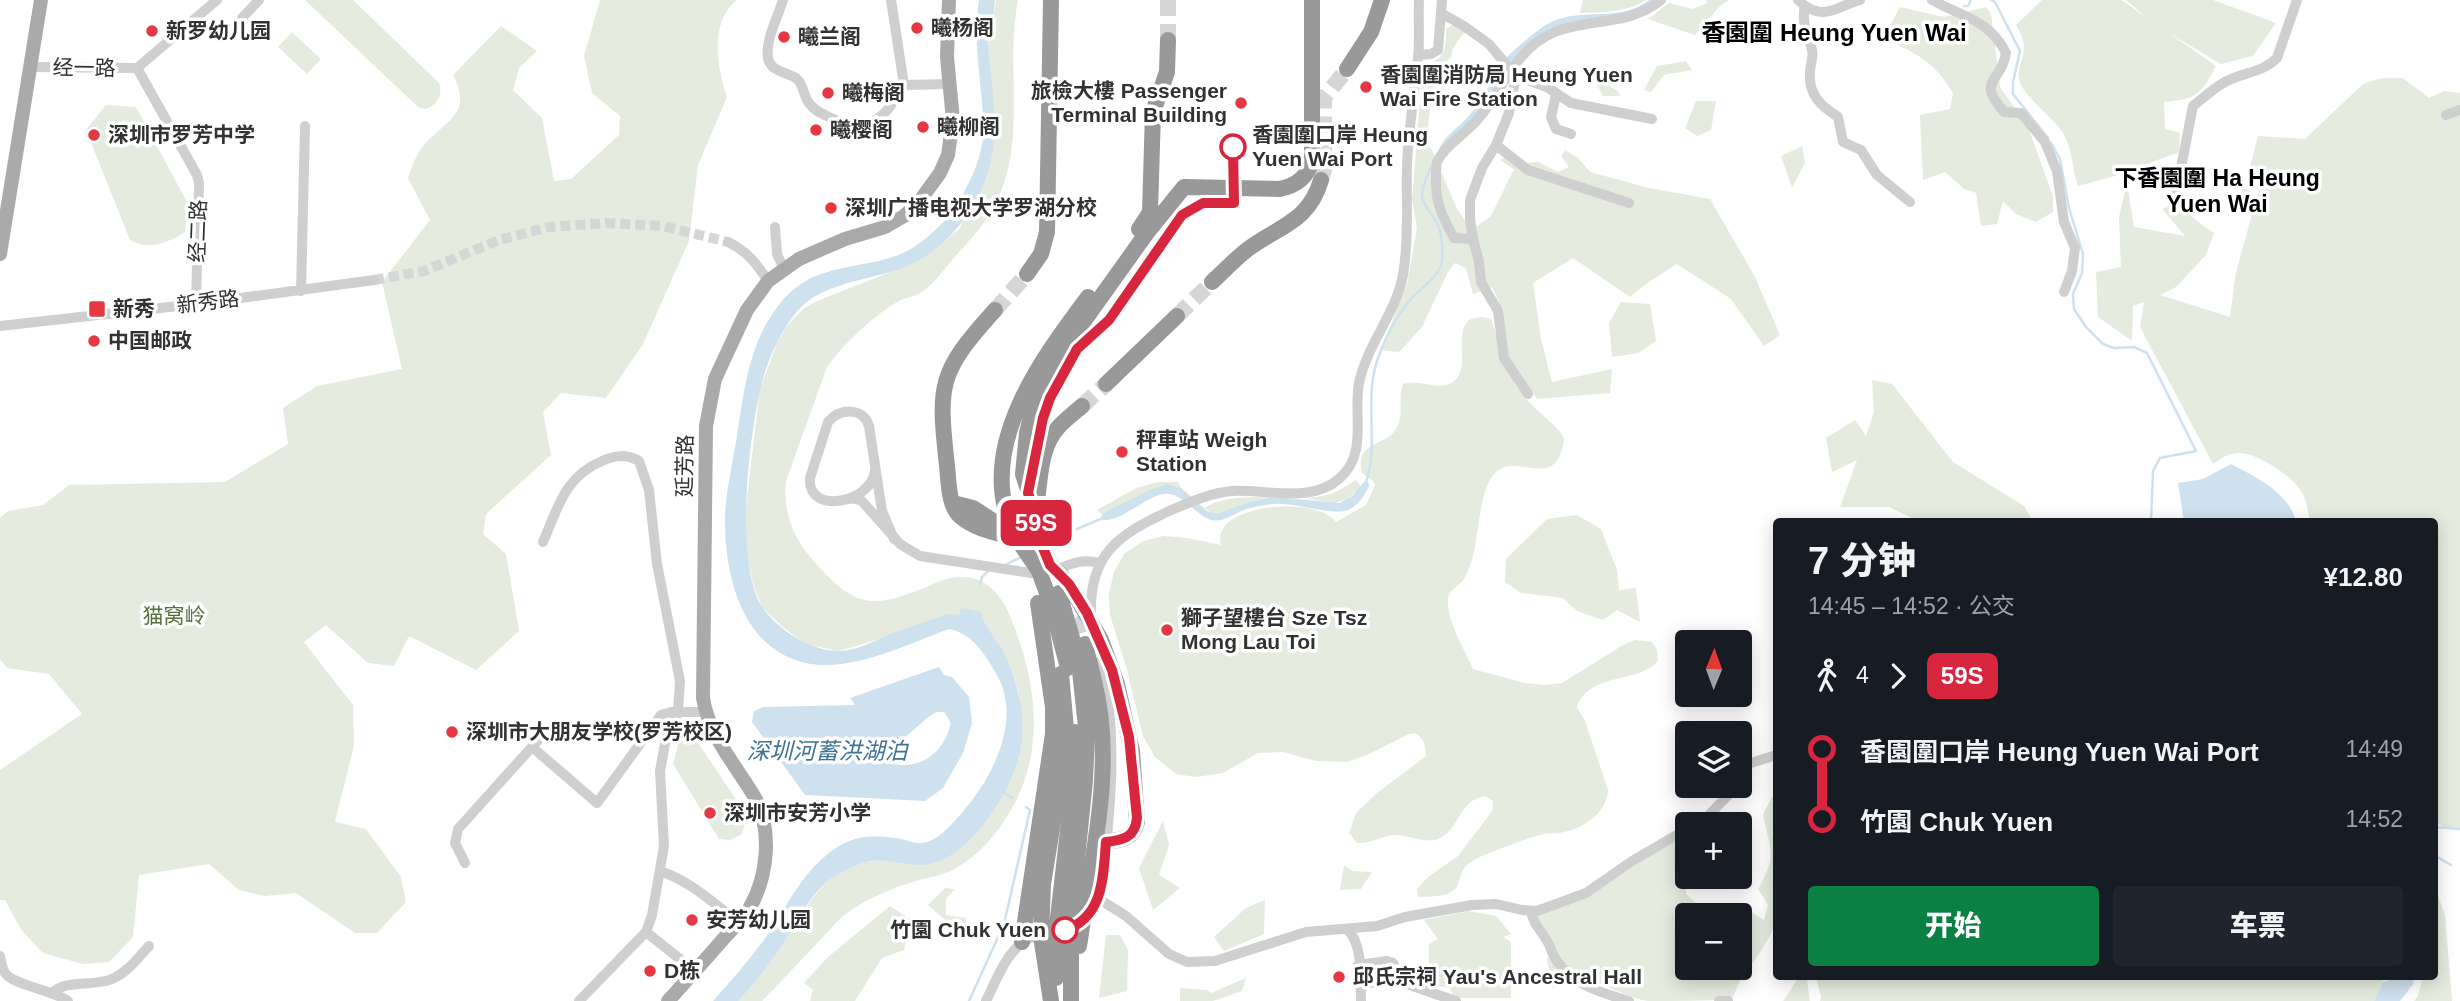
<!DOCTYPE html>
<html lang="zh">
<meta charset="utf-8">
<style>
:root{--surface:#171b24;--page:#20242c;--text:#f1f3f6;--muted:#9ea1a6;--accent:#0b8043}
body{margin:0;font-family:Helvetica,"Noto Sans SC",sans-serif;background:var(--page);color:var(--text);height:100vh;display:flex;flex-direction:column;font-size:26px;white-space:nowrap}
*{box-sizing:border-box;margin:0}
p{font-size:23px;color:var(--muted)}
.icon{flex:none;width:38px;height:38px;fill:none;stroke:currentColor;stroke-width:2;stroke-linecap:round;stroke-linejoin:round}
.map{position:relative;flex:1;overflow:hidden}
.side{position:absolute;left:1773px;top:518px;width:665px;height:462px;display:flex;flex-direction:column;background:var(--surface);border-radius:7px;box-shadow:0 4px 18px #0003}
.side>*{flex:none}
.badge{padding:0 14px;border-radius:10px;font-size:24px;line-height:46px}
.needle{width:46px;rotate:1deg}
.controls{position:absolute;left:1675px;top:630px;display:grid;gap:14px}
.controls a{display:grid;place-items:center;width:77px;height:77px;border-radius:7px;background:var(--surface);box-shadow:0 4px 18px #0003;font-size:35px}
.map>.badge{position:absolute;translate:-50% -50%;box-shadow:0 0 0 4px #fff}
.legs{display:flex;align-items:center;gap:10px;height:77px;padding:0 35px;font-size:23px}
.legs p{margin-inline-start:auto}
.overview{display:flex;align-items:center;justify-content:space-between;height:119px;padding:0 35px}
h1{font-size:38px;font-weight:800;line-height:52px}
.button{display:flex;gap:14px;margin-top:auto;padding:14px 35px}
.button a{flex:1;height:80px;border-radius:7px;background:var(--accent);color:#fff;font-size:28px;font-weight:800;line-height:80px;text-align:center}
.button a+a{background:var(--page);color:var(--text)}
ul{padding:0 35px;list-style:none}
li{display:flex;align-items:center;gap:24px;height:70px;font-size:26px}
li i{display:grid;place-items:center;width:10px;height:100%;margin:0 9px;background:currentColor}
li i::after{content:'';width:18px;height:18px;margin:-9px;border:5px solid;border-radius:50%;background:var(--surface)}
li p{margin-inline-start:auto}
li:first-child i{background:linear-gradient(#0000 50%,currentColor 0)}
li:last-child i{background:linear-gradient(currentColor 50%,#0000 0)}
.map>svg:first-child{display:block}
.green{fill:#e5ebde}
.water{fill:#cee1ee;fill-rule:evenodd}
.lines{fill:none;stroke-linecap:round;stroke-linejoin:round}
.stream{stroke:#cee1ee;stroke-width:2.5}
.minor-tunnel{stroke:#d6d6d6;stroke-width:10;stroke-dasharray:10 5;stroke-linecap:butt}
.highway-tunnel{stroke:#d6d6d6;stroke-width:16;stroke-dasharray:16 8;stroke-linecap:butt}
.minor{stroke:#cfcfcf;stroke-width:10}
.major{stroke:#aaa;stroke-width:14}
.highway{stroke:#999;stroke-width:16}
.highway-bridge{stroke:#999;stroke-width:16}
.line-1-casing{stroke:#fff;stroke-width:16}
.line-1{stroke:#d7263d;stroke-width:10}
.poi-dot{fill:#e53843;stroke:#fff;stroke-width:2.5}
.stop-1-dot{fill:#fff;stroke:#d7263d;stroke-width:3.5}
.labels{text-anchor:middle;stroke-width:7;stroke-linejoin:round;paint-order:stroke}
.poi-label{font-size:21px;font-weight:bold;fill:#323232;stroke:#fff;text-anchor:start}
.street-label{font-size:21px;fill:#323232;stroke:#fff}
.stop-label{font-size:21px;font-weight:bold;fill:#323232;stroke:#fff;text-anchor:start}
.park-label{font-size:21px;fill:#556f3f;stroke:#fff}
.neighbourhood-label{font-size:23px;font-weight:bold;fill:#000;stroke:#fff}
.water-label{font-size:23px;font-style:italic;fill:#3f7396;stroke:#fff}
.quarter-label{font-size:24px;font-weight:bold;fill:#000;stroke:#fff}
</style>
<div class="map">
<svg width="2460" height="1001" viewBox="0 0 2460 1001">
<rect width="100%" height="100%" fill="#fff"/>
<path class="green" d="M305 0H353L439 83C443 96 438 104 426 109L418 107Z
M600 0H736C709 25 717 66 727 97L698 165 689 241 643 344 606 398 561 393 543 412 551 455 486 514 483 534 506 554 519 631 476 670 409 636 394 666 368 663 326 625 304 642 353 705 354 746 335 822 366 829 401 877 406 902 377 933H355L296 893 265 896 239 890 209 864 139 875 133 937 109 962 83 964 43 953 22 931 5 900H0V770L82 714 49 674 7 668 0 659V518L8 511 43 505 69 485 225 482 288 444 283 408 317 386 402 369 382 282 430 220 408 178C411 170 414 160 419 152 439 121 476 119 453 75L501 26 537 51 519 68 513 90 542 118 554 181 571 179 619 135 620 116 592 93 584 56Z
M996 0H1018C1005 67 1027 137 997 201 988 220 973 237 959 252 947 265 936 282 922 292 915 297 905 297 897 302 871 318 845 342 827 367L786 481C783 511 792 536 812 559 855 609 872 610 931 585 946 578 962 574 978 580 999 589 1008 609 1015 629 1037 687 1044 752 1012 808 999 832 979 855 955 869 944 875 931 877 919 880 892 888 865 899 843 916 834 924 826 934 817 943 799 962 781 982 762 1001H736C752 982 770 963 784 942 807 908 825 866 872 861 893 859 916 862 937 862L1022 728 1019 693 1012 671 995 638 984 627 959 615 839 651 805 644 783 627 762 607 753 584 747 557 744 522 760 389 777 343 787 326 803 309 817 301 906 266 936 249 960 228 995 126 988 39 992 28Z
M1583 0H1646C1625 13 1603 12 1580 13Z
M1707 0H1729L1719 7 1695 35 1648 19 1669 3 1693 9 1707 3Z
M2042 0H2121L2146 17 2126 0H2213L2276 23 2253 56 2221 64 2169 33 2216 66C2201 95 2196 99 2164 102L2165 129 2180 133 2179 152 2115 176 2078 186C2072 168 2073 150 2063 133 2052 116 2027 99 2020 83 2013 62 2035 56 2016 25Z
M1900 7 1944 17 1986 7 1991 13 2000 87 2028 127 2053 196V212L2036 222 2016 214 2003 201 1997 224 1981 226 1976 193 1964 189 1945 172 1923 180 1920 115 1950 109 1953 93C1933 60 1917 54 1883 38Z
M1455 24 1468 32 1462 35 1452 50V55L1434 79 1427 135 1417 133 1432 150 1457 209 1472 230 1491 216 1512 173 1515 170 1500 160 1510 154 1521 163 1538 162 1558 172 1569 167 1561 156 1565 150 1578 158 1590 172 1649 188 1710 199 1755 277 1780 335 1764 346 1731 299 1677 264 1650 281 1630 297 1573 258 1533 283 1541 339 1552 382 1612 369 1610 393 1537 399 1508 355 1499 302 1492 287 1473 294 1466 268 1455 263 1448 272 1422 327 1399 352 1381 350 1407 284 1417 229 1412 200 1422 75C1429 51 1447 73 1446 28Z
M292 32 321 59 307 74 278 47Z
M1686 61 1692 70 1664 75 1651 92 1644 90 1657 66Z
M1606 68 1610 71 1609 86 1618 91 1620 96H1603L1596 83Z
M2381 78H2403L2429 98 2444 91 2460 93V828L2452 830 2434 822V522L2310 521C2308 513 2307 502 2303 494 2294 477 2257 452 2238 453 2228 453 2221 459 2213 464L2140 327 2144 302 2133 306 2132 341 2098 317 2096 272 2121 267 2119 217 2125 190 2128 189 2134 227 2185 236 2162 209 2177 203 2202 225 2214 233 2206 255 2176 287 2160 295 2230 317 2236 272 2254 207 2249 210 2242 203V188L2251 191 2255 202 2260 188 2250 167 2258 136 2305 139 2363 84Z
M1696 101H1716L1711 130 1697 136 1685 128Z
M106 105 136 107 188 204 185 232C167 243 150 251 130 240L86 130Z
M1802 146 1805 163 1792 188 1781 156Z
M1621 302 1650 304 1656 341 1638 353 1612 357 1609 323Z
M1482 317 1491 319C1502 350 1505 376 1528 401 1535 410 1563 430 1564 439 1564 445 1562 450 1560 455 1548 485 1514 453 1495 473 1479 489 1479 536 1472 560 1470 566 1467 574 1464 579 1458 587 1449 589 1448 599 1446 619 1465 651 1473 669L1525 683 1545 685 1562 683 1623 645 1635 640 1652 642 1657 650 1658 661C1638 684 1589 672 1577 707L1585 721 1608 790C1607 814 1582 829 1560 833 1555 834 1550 833 1544 834 1530 837 1487 853 1474 860 1446 876 1478 897 1418 897L1417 889 1428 877 1458 856 1493 810V801L1485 796C1457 801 1461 829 1438 839 1424 844 1408 834 1394 835 1381 836 1371 844 1357 843L1349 833 1356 813 1377 793 1426 756C1426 745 1424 739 1415 733L1409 734 1369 754 1347 762 1316 761 1283 752 1258 753 1223 773 1196 777 1176 774 1155 757 1143 736 1127 670 1110 615 1109 593 1114 572 1124 554 1143 541 1163 536 1187 538 1221 545C1220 540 1219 535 1223 529 1238 503 1318 498 1336 522L1366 505 1375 485 1373 481 1362 473C1355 443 1381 446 1393 433 1406 418 1397 401 1403 384 1418 378 1440 392 1453 382 1472 367 1452 335 1470 319Z
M1872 380 1892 384 1953 462 2024 506 2033 521H1918L1889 507H1840L1857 460 1832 472 1826 438 1855 420 1866 436 1874 412Z
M1356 480 1361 487 1347 499 1335 503 1305 498 1274 497 1249 502 1222 514H1214L1204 508C1236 488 1292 504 1327 495 1337 493 1347 485 1356 480Z
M1158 482H1178L1181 488 1162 485 1102 515 1097 510 1136 488Z
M1577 515 1601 529 1617 570 1619 590 1636 588 1640 622 1617 610 1603 620 1577 611 1563 598 1521 593 1505 582 1506 559 1547 519Z
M688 738 699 744 747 816 742 834 730 840 719 839 673 764 679 741Z
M1776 790V925L1758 956 1743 974 1732 999C1705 1001 1676 1001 1649 1001 1625 999 1587 971 1566 979 1561 981 1556 986 1552 988L1547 959 1554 946 1537 915 1687 830V877H1689L1686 878V894L1710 915H1687V968H1740V920L1748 910 1764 920 1768 905 1758 889C1778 855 1770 850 1763 814Z
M1163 821 1169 845 1159 875 1180 888 1153 910 1139 868Z
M1344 866 1353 871 1372 872 1361 889 1340 890Z
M2434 885 2445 915 2452 1001H2414L2418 996 2423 977 2434 976Z
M945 888 955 889 946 899V915L966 918 967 934 951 925 928 905Z
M1265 900 1264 934 1224 951 1214 937 1246 908Z
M890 906 910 919 904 950 882 958 855 1001H810L813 990 804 983 828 957Z
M1468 911 1496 916 1511 934 1503 937 1511 942V998H1454L1450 988 1429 985V944L1438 939 1424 920Z
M1106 935H1120L1128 950 1127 991 1099 998Z
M2382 976 2383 982 2374 1001H1820L1821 997 1816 977Z
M1799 977H1810L1807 980 1810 1001H1783Z
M1246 978 1242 991 1213 1001H1180V988L1207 990 1211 993Z"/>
<path class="water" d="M979 0H995L992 28 988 39C992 99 1006 149 974 204 958 231 935 255 905 267 868 282 817 281 792 318 781 333 772 351 766 369 750 418 732 565 763 608 780 631 809 650 838 651 854 652 874 641 888 635 908 627 928 621 948 614L959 615 961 608 981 612C985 627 988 628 996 640 1006 654 1013 672 1017 688 1022 705 1024 730 1021 747 1014 787 975 851 934 863 913 869 892 858 871 861 857 863 844 871 832 878 810 893 799 921 784 942 771 962 755 983 738 1001H713C731 981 748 961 764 940 784 912 797 881 823 858 846 837 866 834 896 838 904 839 915 844 922 843 938 841 950 826 960 815 991 780 1023 722 997 675 985 655 974 634 949 629 907 644 847 675 802 662 742 646 726 578 725 525 724 499 733 462 737 436 744 391 749 343 778 306 810 263 852 271 896 256 918 248 940 228 953 210 967 190 981 161 983 137 985 90 971 49 979 0Z
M1649 0H1658L1631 16 1547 31 1476 118 1437 153C1446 134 1455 131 1468 117 1480 103 1490 84 1499 67 1504 57 1540 27 1551 22 1583 7 1620 23 1649 0Z
M2231 464C2257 478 2287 491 2296 521H2184L2178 483 2203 479Z
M1364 482H1368L1369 486C1364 496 1358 506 1348 510 1330 516 1296 502 1273 504 1264 505 1255 507 1246 509 1235 513 1224 523 1211 520 1195 515 1182 491 1164 494 1143 497 1122 523 1100 520L1102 515 1107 511 1148 491 1166 484 1181 488 1207 511 1217 514 1249 502 1274 497 1340 503 1352 496Z
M939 667 944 675 952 677 969 697 972 723 963 753 943 788 925 801 805 795 752 722 754 711 763 707 855 705 850 698ZM936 712H944L951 723C943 758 912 775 879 759L874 749C882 741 891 744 900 740 914 732 923 719 936 712Z
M2403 976 2412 977 2414 983 2400 1001H2374L2383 982Z"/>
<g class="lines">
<path class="stream" d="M1991 0 1995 2 2020 51 2013 82V94L2048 138
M1964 6H1968L1971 0
M2051 143 2060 159 2069 208 2083 254 2082 273 2073 294 2074 309 2086 327 2103 344 2114 348 2134 347 2147 353 2196 451 2160 458 2153 471 2151 522
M1365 485C1380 445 1363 399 1378 358 1385 338 1395 319 1408 302 1419 289 1438 279 1442 262 1443 252 1442 234 1438 225 1434 215 1424 208 1422 197 1421 187 1428 176 1431 167
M1048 541 1103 518
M1005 565 1021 557
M980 584 982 577 989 570
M1003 792 1012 798
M2434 827 2460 829
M2434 855 2451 865
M969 1001 1004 924 1030 810 1026 807"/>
<path class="minor-tunnel" d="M374 280 424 271 499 240 549 227 606 223 663 226 728 242"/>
<path class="highway-tunnel" d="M1168 40V0
M1321 180 1324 170V98L1347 69
M995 310 1027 274
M1177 316 1212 282
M1082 406 1106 384
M1073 620 1080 628 1085 644"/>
<path class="minor" d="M783 0C778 17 765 40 768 58 771 73 787 71 797 79 804 85 803 96 809 103 814 111 823 114 831 118 870 137 885 117 904 85L891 0
M1798 0C1822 23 1835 7 1860 0
M1932 0C1962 17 1989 19 2006 53 2002 83 1975 79 2004 112L2021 113 2045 142 2057 171 2064 222 2075 248 2072 271 2064 292
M1805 6C1801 23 1808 34 1812 50 1814 58 1810 64 1810 72 1808 95 1821 106 1838 117L1843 142 1861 150 1877 175 1910 202
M1441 13 1464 26 1489 44 1516 76 1547 87 1571 103 1652 119
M242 18 259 0
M1419 55 1431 54 1438 50 1442 0
M30 67 137 68
M137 68 197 175 199 183 196 304
M137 68 217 0
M904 85 950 84
M1556 95 1551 117 1556 129 1571 134
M2446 115 2460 110
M1496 145 1528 170 1629 203
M2176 193 2193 106C2203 98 2214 88 2225 82 2243 72 2262 73 2277 58L2297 0
M775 227 777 254 784 269
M1473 239 1470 219V200L1482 168 1496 145 1509 113 1516 76
M728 242C747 251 757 264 768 281
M301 291 305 126
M0 326 196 304 374 280
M1528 394 1504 358 1498 311 1481 282 1479 262 1473 239 1454 238C1442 216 1435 203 1436 177 1436 173 1436 165 1437 162 1445 145 1467 133 1478 119 1504 90 1514 49 1555 32 1590 18 1630 26 1661 0
M875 469C874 503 807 516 810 478L828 422C840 408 863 407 869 426L882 511 894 539
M850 498 861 500 900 544 920 556 1031 573
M543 542C558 508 564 477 602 461 615 455 626 454 639 461L649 490 657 564 680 681 678 712 666 738 660 771 664 846 652 915 646 932 579 1001
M1059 569C1074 562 1084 559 1100 563
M1091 614C1089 555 1118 535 1167 512 1188 503 1209 493 1232 491 1267 489 1312 504 1340 478 1368 453 1353 415 1359 383 1367 344 1396 314 1403 275 1409 239 1406 200 1407 164 1409 128 1414 93 1418 58 1420 39 1418 19 1419 0
M532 747 597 803 661 715 671 712H705
M1740 783 1748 764 1776 755
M1694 824 1707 817 1737 786
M465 863 455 843 458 829 549 728
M660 871C690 881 714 903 738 922
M1099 899 1126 916 1169 954 1187 962 1215 961 1306 932 1377 926 1405 917 1472 905 1496 904 1522 910 1537 911 1586 893 1632 861 1687 829
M1094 908 1102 888C1110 811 1119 736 1101 660
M1531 911C1533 924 1541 930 1547 941 1551 947 1552 955 1557 961 1574 986 1603 993 1629 1001
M1347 929C1364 945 1360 979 1361 1001
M646 932 695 971
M0 956C1 961 2 968 5 973 13 985 52 990 68 1001
M1358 965 1387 961 1393 963 1395 967 1393 975 1389 978 1360 986
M1389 978 1456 1001
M53 992C69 979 93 987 112 979 128 972 138 958 149 946
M986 1001C997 979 1008 946 1033 937
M1719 1001H1728"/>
<path class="major" d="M0 254 41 0
M668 1001C687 980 706 959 725 937 733 928 743 919 749 909 768 877 773 829 754 796 735 764 709 736 703 698L706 426 715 379 747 310 768 281 799 259 845 239 885 227 904 216 916 206 940 173 948 155 953 120 947 57 949 0"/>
<path class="highway" d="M1347 69 1371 32 1382 0
M1139 229 1150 212 1153 112 1167 72 1168 40
M1027 274 1041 254 1047 232 1051 0
M1212 282C1224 271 1235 259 1248 249 1279 226 1309 222 1321 180
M995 310C938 373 938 384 947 466 949 483 948 506 961 517 976 530 999 533 1017 538
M1106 384 1177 316
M953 503 973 508 1007 530
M1035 511C1041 485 1038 457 1053 434 1060 423 1073 414 1082 406
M1050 565 1039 538 1035 512 1023 474 1027 433 1034 404 1056 360 1146 234 1184 187 1279 189C1297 186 1309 176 1312 158V1
M1039 571C1027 553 1013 536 1007 515 983 437 1044 356 1088 297
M1085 644C1091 670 1099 695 1101 722 1107 774 1097 836 1088 888
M1106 842C1122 840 1133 839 1137 822L1132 751 1117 684
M1043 884 1064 756 1066 728 1061 674
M1056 935V978
M1041 936 1051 1001
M1022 942 1053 734V707L1038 603"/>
<path class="highway-bridge" d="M1050 565 1062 576
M1039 571 1052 607 1068 668
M1069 584 1101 640 1117 684
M1059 593 1079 662 1087 736 1085 781 1071 917V1000
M1056 935 1072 796 1075 732
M1041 936 1043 884
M1079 946 1088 888"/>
</g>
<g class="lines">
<g class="line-1-casing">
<path id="line-1" d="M1065 930C1104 917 1103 876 1106 842 1123 840 1135 838 1137 818L1129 737 1112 670 1087 613 1069 584 1050 565 1039 538 1035 512 1028 493 1043 418 1050 398 1077 349 1109 320 1182 215 1203 203H1234L1233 147"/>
</g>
<use href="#line-1" class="line-1"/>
</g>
<g class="poi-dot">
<circle cx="917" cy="28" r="7"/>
<circle cx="152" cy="31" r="7"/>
<circle cx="784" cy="37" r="7"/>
<circle cx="1366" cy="87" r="7"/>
<circle cx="828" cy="93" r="7"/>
<circle cx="1241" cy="103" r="7"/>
<circle cx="923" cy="127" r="7"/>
<circle cx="816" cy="130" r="7"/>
<circle cx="94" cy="135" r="7"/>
<circle cx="831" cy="208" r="7"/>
<rect x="88" y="300" width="18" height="18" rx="3.5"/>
<circle cx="94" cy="341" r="7"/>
<circle cx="1122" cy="452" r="7"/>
<circle cx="1167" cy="630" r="7"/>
<circle cx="452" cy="732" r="7"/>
<circle cx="710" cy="813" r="7"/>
<circle cx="692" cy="920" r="7"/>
<circle cx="650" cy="971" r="7"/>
<circle cx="1339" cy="977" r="7"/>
</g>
<g class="stop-1-dot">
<circle cx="1233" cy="147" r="12"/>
<circle cx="1065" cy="930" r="12"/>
</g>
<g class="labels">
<g class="poi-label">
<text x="931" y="35">曦杨阁</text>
<text x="166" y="38">新罗幼儿园</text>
<text x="798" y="44">曦兰阁</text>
<text x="1380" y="82">香園圍消防局 Heung Yuen<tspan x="1380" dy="24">Wai Fire Station</tspan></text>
<text x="1227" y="98" text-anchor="end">旅檢大樓 Passenger<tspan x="1227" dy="24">Terminal Building</tspan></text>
<text x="842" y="100">曦梅阁</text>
<text x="937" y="134">曦柳阁</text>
<text x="830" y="137">曦樱阁</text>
<text x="108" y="142">深圳市罗芳中学</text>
<text x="845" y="215">深圳广播电视大学罗湖分校</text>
<text x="113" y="316">新秀</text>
<text x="108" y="348">中国邮政</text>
<text x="1136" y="447">秤車站 Weigh<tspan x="1136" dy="24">Station</tspan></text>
<text x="1181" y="625">獅子望樓台 Sze Tsz<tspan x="1181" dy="24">Mong Lau Toi</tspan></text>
<text x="466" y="739">深圳市大朋友学校(罗芳校区)</text>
<text x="724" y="820">深圳市安芳小学</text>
<text x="706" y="927">安芳幼儿园</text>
<text x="664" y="978">D栋</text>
<text x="1353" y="984">邱氏宗祠 Yau's Ancestral Hall</text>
</g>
<g class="street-label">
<text transform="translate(84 68) rotate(1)" y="7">经一路</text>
<text transform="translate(198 231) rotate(-88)" y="7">经二路</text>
<text transform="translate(208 302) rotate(-7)" y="7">新秀路</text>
<text transform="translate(685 466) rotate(-89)" y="7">延芳路</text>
</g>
<g class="stop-label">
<text x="1252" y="142">香園圍口岸 Heung<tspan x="1252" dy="24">Yuen Wai Port</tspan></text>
<text x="1046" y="937" text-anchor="end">竹園 Chuk Yuen</text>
</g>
<g class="park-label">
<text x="174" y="623">猫窝岭</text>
</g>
<g class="neighbourhood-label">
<text x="2217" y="186">下香園圍 Ha Heung<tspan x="2217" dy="26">Yuen Wai</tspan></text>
</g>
<g class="water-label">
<text x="827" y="759">深圳河蓄洪湖泊</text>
</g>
<g class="quarter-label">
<text x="1834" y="41">香園圍 Heung Yuen Wai</text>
</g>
</g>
</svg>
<div class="controls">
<a><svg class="needle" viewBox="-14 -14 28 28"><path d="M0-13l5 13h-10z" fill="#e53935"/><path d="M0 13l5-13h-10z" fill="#9ea1a6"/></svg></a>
<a><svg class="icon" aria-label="layers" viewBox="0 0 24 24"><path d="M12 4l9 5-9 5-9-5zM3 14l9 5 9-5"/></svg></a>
<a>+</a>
<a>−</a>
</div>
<b class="badge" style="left:1036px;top:523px;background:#d7263d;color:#fff">59S</b>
<section class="side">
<div class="overview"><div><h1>7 分钟</h1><p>14:45 – 14:52 · 公交</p></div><b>¥12.80</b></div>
<div class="legs"><svg class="icon" aria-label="walk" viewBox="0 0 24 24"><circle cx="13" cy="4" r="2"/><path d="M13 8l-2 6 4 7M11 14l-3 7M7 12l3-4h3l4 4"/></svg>4<svg class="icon" aria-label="forward" viewBox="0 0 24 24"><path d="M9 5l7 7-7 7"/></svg><b class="badge" style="background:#d7263d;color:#fff">59S</b></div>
<ul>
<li><i style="color:#d7263d"></i><b>香園圍口岸 Heung Yuen Wai Port</b><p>14:49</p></li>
<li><i style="color:#d7263d"></i><b>竹園 Chuk Yuen</b><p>14:52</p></li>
</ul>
<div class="button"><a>开始</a><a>车票</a></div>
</section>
</div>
